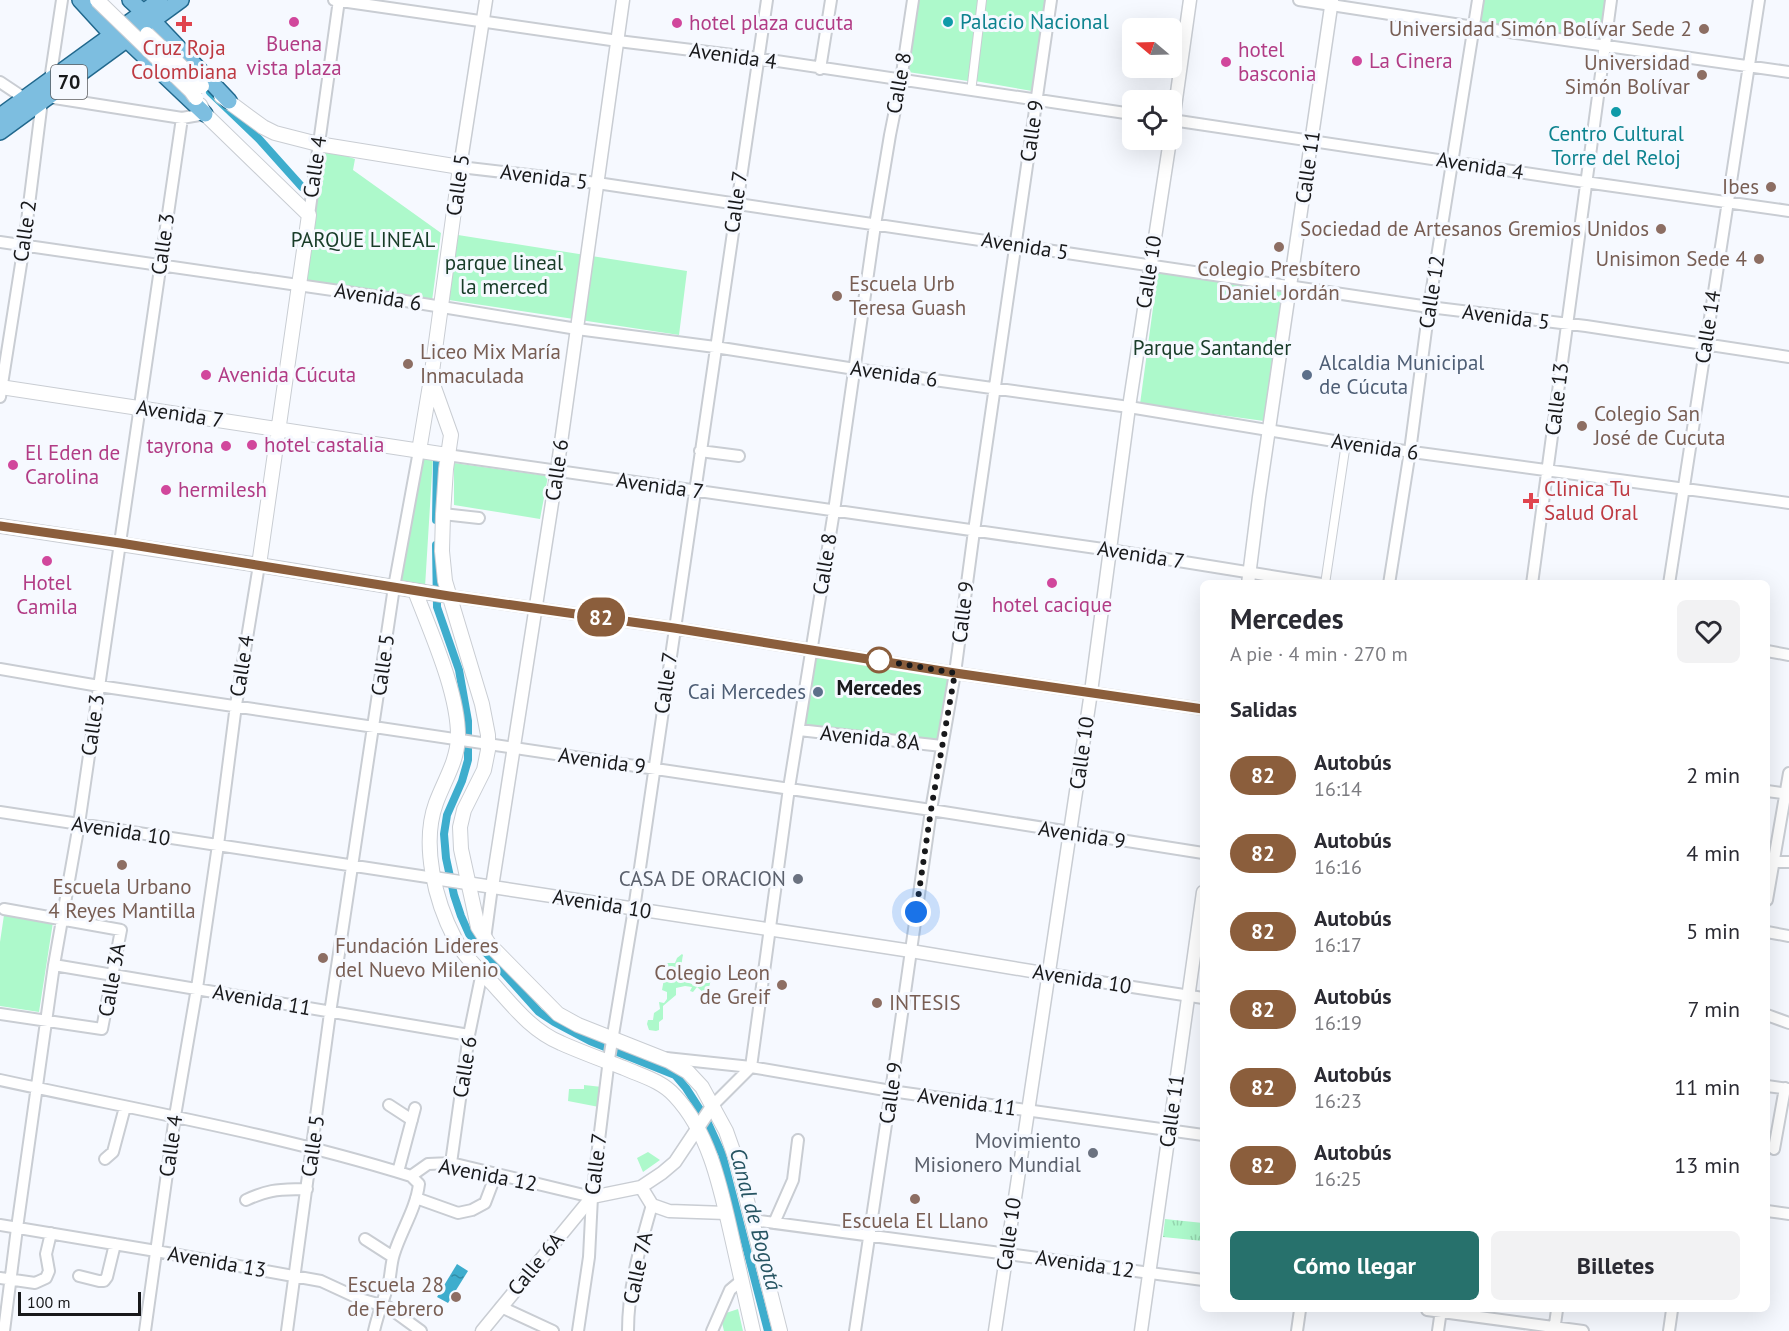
<!DOCTYPE html>
<html lang="es">
<meta charset="utf-8">
<style>
:root{--surface:#fff;--page:#f2f2f3;--text:#2b2b33;--muted:#7c7c81;--accent:#27716c}
body{margin:0;font-family:"PT Sans",sans-serif;background:var(--page);color:var(--text);height:100vh;display:flex;flex-direction:column;font-size:22px;white-space:nowrap}
*{box-sizing:border-box;margin:0}
p{font-size:20px;color:var(--muted)}
.icon{flex:none;width:33px;height:33px;fill:none;stroke:currentColor;stroke-width:2;stroke-linecap:round;stroke-linejoin:round}
.map{position:relative;flex:1;overflow:hidden}
.side{position:absolute;left:1200px;top:580px;width:570px;height:732px;display:flex;flex-direction:column;background:var(--surface);border-radius:9px;box-shadow:0 6px 24px #0002}
.side>*{flex:none}
.badge{padding:0 12px;border-radius:20px;font-size:21px;line-height:39px}
.needle{width:39px;rotate:289deg}
.controls{position:absolute;left:1122px;top:18px;display:grid;gap:12px}
.controls a{display:grid;place-items:center;width:60px;height:60px;border-radius:9px;background:var(--surface);box-shadow:0 6px 24px #0002;font-size:30px}
.scale{position:absolute;left:18px;bottom:15px;width:123px;box-sizing:border-box;padding-left:6px;border:3px solid #18191b;border-top:0;font-size:16px;line-height:21px;white-space:nowrap;color:#18191b;-webkit-text-stroke:4px #f6f9ff;paint-order:stroke}
.you{position:absolute;width:30px;height:30px;margin:-15px;border:4px solid #fff;border-radius:50%;background:#1a73e8;box-shadow:0 0 0 9px #1a73e833}
.map>.badge{position:absolute;translate:-50% -50%;box-shadow:0 0 0 3px #fff}
h2{padding:0 30px;font-size:22px;line-height:54px}
.round{display:grid;place-items:center;flex:none;width:63px;height:63px;border-radius:9px;background:var(--page)}
.headline{display:flex;align-items:center;justify-content:space-between;height:102px;padding:0 30px}
h1{font-size:28px;font-weight:700;line-height:45px}
.cta{display:flex;gap:12px;margin-top:auto;padding:12px 30px}
.cta a{flex:1;height:69px;border-radius:9px;background:var(--accent);color:#fff;font-size:24px;font-weight:700;line-height:69px;text-align:center}
.cta a+a{background:var(--page);color:var(--text)}
ul{padding:0;list-style:none}
li{display:flex;align-items:center;gap:18px;height:78px;padding:0 30px}
li div{flex:1}
li b{display:block;font-size:22px}
li em{font-style:normal}
li .badge{min-width:66px;font-weight:700;text-align:center}
.map>svg:first-child{display:block}
.grass{fill:url(#grass-tufts)}
.park{fill:#adf9cb}
.water{fill:url(#water-ripples)}
.lines{fill:none;stroke-linecap:round;stroke-linejoin:round}
.canal{stroke:#3eadcd;stroke-width:8}
.pedestrian-casing{stroke:#c9cdd3;stroke-width:10}
.minor-casing{stroke:#c9cdd3;stroke-width:14}
.tertiary-casing{stroke:#c9cdd3;stroke-width:15}
.secondary-casing{stroke:#c9cdd3;stroke-width:16}
.primary-casing{stroke:#21688d;stroke-width:18}
.pedestrian{stroke:#fff;stroke-width:8}
.minor{stroke:#fff;stroke-width:10}
.tertiary{stroke:#fff;stroke-width:12}
.secondary{stroke:#fff;stroke-width:14}
.primary{stroke:#7dbee0;stroke-width:15}
.secondary-bridge-casing{stroke:#c9cdd3;stroke-width:16;stroke-linecap:butt}
.secondary-bridge{stroke:#fff;stroke-width:14}
.line-casing{stroke:#fff;stroke-width:14}
.line{stroke:#8b5e3c;stroke-width:9}
.walk{stroke:#18191b;stroke-width:6;stroke-dasharray:0 10.8}
.hotel-dot{fill:#d1479c;stroke:#f6f9ff;stroke-width:2}
.culture-dot{fill:#0f9aa8;stroke:#f6f9ff;stroke-width:2}
.health-dot{fill:#e0444e;stroke:#f6f9ff;stroke-width:2}
.education-dot{fill:#8d6e63;stroke:#f6f9ff;stroke-width:2}
.service-dot{fill:#5c6f8a;stroke:#f6f9ff;stroke-width:2}
.stop-dot{fill:#fff;stroke:#8b5e3c;stroke-width:3}
.worship-dot{fill:#6b7280;stroke:#f6f9ff;stroke-width:2}
.labels{text-anchor:middle;stroke-width:6;stroke-linejoin:round;paint-order:stroke}
.shield{fill:#f6f9ff;stroke:#5b5c5f;stroke-width:1.5}
.shield-label{font-size:20px;font-weight:bold;fill:#18191b}
.culture-label{font-size:21px;fill:#0d838f;stroke:#f6f9ff;text-anchor:start}
.hotel-label{font-size:21px;fill:#b23c85;stroke:#f6f9ff;text-anchor:start}
.education-label{font-size:21px;fill:#785e54;stroke:#f6f9ff;text-anchor:end}
.health-label{font-size:21px;fill:#be3a42;stroke:#f6f9ff}
.street-label{font-size:21px;fill:#18191b;stroke:#f6f9ff}
.park-label{font-size:21px;fill:#183c28;stroke:#f6f9ff}
.service-label{font-size:21px;fill:#4e5e75;stroke:#f6f9ff;text-anchor:start}
.stop-label{font-size:21px;font-weight:bold;fill:#18191b;stroke:#f6f9ff}
.worship-label{font-size:21px;fill:#5b616d;stroke:#f6f9ff;text-anchor:end}
.water-label{font-size:22px;font-style:italic;fill:#265462;stroke:#f6f9ff}
</style>
<div class="map">
<svg width="1789" height="1331" viewBox="0 0 1789 1331">
<defs>
<pattern id="grass-tufts" width="24" height="20" patternUnits="userSpaceOnUse" patternTransform="scale(1.5)"><rect width="24" height="20" fill="#adf9cb"/><path d="M3 7l-1-3M5 7V3M7 7l1-3M15 17l-1-3M17 17v-4M19 17l1-3" fill="none" stroke="#94d5ae"/></pattern>
<pattern id="water-ripples" width="26" height="14" patternUnits="userSpaceOnUse" patternTransform="scale(1.5)"><rect width="26" height="14" fill="#3eadcd"/><path d="M2 4q2-2 4 0t4 0M15 11q2-2 4 0t4 0" fill="none" stroke="#338ca6"/></pattern>
</defs>
<rect width="100%" height="100%" fill="#f6f9ff"/>
<path class="grass" d="M1165 1219 1203 1223V1241L1163 1237Z"/>
<path class="park" d="M918 0H978L968 81 908 72Z
M986 0H1045L1032 91 975 81Z
M1481 0H1609L1602 41 1477 24Z
M320 147 355 159 353 170 441 233 432 301 306 283Z
M458 235 687 271 679 335 449 300Z
M1158 271 1284 292 1264 421 1140 404Z
M421 457H433L425 587 401 583Z
M454 463 548 476 540 519 454 505Z
M814 652 949 671 939 743 804 724Z
M4 915 53 922 39 1012 0 1006V942Z
M682 954 683 955C679 974 687 966 689 983L692 984 693 986 694 984 703 985 707 974 710 973 712 974 709 988 704 993 697 987 693 992 690 991 692 987 685 986 676 988V995L663 1006V1019L659 1022V1030L656 1031 649 1030 647 1024 648 1020H653L654 1013 660 1009 659 1002 664 1003 667 999V992L662 990 664 979 668 982 682 980V975L666 966V963H675L677 958Z
M584 1085 602 1087 599 1107 568 1101 569 1089H584Z
M648 1152 660 1160 643 1172 637 1158Z
M738 1309 743 1331H724L720 1315Z"/>
<path class="water" d="M457 1264 468 1271 448 1303 437 1297Z"/>
<g class="lines">
<path class="canal" d="M210 92 259 139 302 187
M436 520 437 461
M436 545 437 607 459 670 468 721V760L462 781 447 815 444 834 446 858 454 895 461 916 469 934 539 1012 554 1022 590 1041 675 1075 686 1088 706 1119 722 1154 768 1331"/>
<g class="pedestrian-casing">
<path id="pedestrian" d="M972 84 982 0
M1325 584 1346 443"/>
</g>
<g class="minor-casing">
<path id="minor" d="M334 0 618 41 757 58 1132 114
M1299 0 1474 27 1789 72
M820 69 831 0
M50 80 62 0
M0 82 24 98
M48 97 182 118 205 114
M1172 120 1585 182 1789 211
M460 167 597 183 1429 307 1586 326 1789 357
M309 215 339 0
M0 242 381 297 577 329 715 347 855 369 1129 407 1346 443 1789 503
M0 397 24 245 42 101
M700 451 739 456
M447 455 1110 550 1321 584
M443 514 479 518
M1389 584 1410 451 1429 307 1478 0
M1532 584 1611 0
M1669 584 1759 0
M449 596 674 628 955 673 1203 709
M1767 651 1789 655
M0 669 99 686 931 810 1203 853
M799 730 942 746
M1767 791 1789 794
M0 812 434 878
M1767 862H1789
M1767 900 1789 773
M1767 932 1789 936
M485 939 492 887
M54 965 469 1035
M1049 974 1203 998
M0 1014 102 1029 121 930 4 909
M1767 1015 1789 1023
M666 1058 751 1067 891 1091 1203 1135
M0 1080C137 1110 277 1134 411 1176L428 1164 451 1163 592 1197
M1767 1086 1789 1089
M389 1105 412 1120
M713 1105 751 1067 789 788 834 511 875 225 890 135 901 80 913 0
M1774 1149 1785 1088
M105 1159 113 1152 125 1107
M451 1163 469 1035 482 972
M398 1172 415 1108
M416 1198 458 1213 472 1210 485 1203 496 1174
M246 1200C272 1188 280 1190 307 1189
M1767 1211 1789 1214
M752 1220 1203 1280
M774 1223 793 1180 798 1140
M0 1225 156 1251 321 1281 360 1299 388 1307 421 1331
M365 1239 393 1257
M79 1276 99 1281H104L107 1277 115 1244
M0 1278 35 1283 46 1278 49 1271 46 1254 51 1233
M501 1307 553 1331
M1427 1310 1583 1331
M4 1331 17 1228 54 965 79 824 182 118
M145 1331 175 1116 197 988 218 845 236 705 259 565
M287 1331 330 1013 394 587 419 451
M374 1331C378 1313 384 1299 389 1282 391 1273 391 1263 394 1254 401 1231 416 1209 419 1184L411 1176
M578 1331 589 1257 592 1197 609 1059 634 909 767 0
M628 1331C628 1287 640 1247 652 1205
M712 1331 730 1290 742 1280
M855 1331 891 1091 931 810 955 673 974 531 1051 0
M1297 1331 1300 1310
M1438 1331 1441 1310
M1554 1331 1557 1310
M1669 1331 1672 1310"/>
</g>
<g class="tertiary-casing">
<path id="tertiary" d="M1172 128 1190 0
M460 167 486 0
M1248 584 1259 497 1332 0
M434 878 911 951 1049 974
M492 887 557 471 623 0
M641 1187 652 1205 669 1211 726 1213
M482 1331 592 1197 641 1187 662 1173 675 1162 713 1105
M995 1331 1091 692 1129 407 1170 140
M1141 1331 1203 892"/>
</g>
<g class="secondary-casing">
<path id="secondary" d="M221 96 263 127 275 133 318 144 460 167 431 379 419 451
M200 105 205 114 309 215 259 565
M431 379 451 435 446 469 443 514 442 551 445 581 482 704 488 735V750L484 770 464 810 460 827 461 849 478 927 489 944 558 1014 578 1025 669 1061 688 1072 702 1087 726 1131 738 1165 780 1331
M0 387 447 455
M0 526 259 565 449 596
M415 591C431 633 459 694 458 738 457 762 444 781 436 803 421 844 435 901 455 939 464 956 479 970 493 984 513 1006 532 1031 561 1043 581 1052 603 1060 624 1068 642 1076 662 1081 675 1096 710 1133 721 1190 732 1238 739 1269 746 1300 753 1331"/>
</g>
<g class="primary-casing">
<path id="primary" d="M80 0 112 35
M130 0 143 12
M153 21 229 101
M127 40 205 114
M0 116 160 0
M0 132 181 0"/>
</g>
<use href="#pedestrian" class="pedestrian"/>
<use href="#minor" class="minor"/>
<use href="#tertiary" class="tertiary"/>
<use href="#secondary" class="secondary"/>
<use href="#primary" class="primary"/>
<g class="secondary-bridge-casing">
<path id="secondary-bridge" d="M97 0 191 91 196 98
M147 34 202 86"/>
</g>
<use href="#secondary-bridge" class="secondary-bridge"/>
</g>
<g class="lines">
<g class="line-casing">
<path id="line" d="M0 526 120 543 449 596 674 628 955 673 1203 709"/>
</g>
<use href="#line" class="line"/>
<path class="walk" d="M879 660 873 659 955 673 931 810 916 912"/>
</g>
<g class="hotel-dot">
<circle cx="294" cy="22" r="6"/>
<circle cx="677" cy="23" r="6"/>
<circle cx="1357" cy="61" r="6"/>
<circle cx="1226" cy="62" r="6"/>
<circle cx="206" cy="375" r="6"/>
<circle cx="252" cy="445" r="6"/>
<circle cx="226" cy="446" r="6"/>
<circle cx="13" cy="465" r="6"/>
<circle cx="166" cy="490" r="6"/>
<circle cx="47" cy="561" r="6"/>
<circle cx="1052" cy="583" r="6"/>
</g>
<g class="culture-dot">
<circle cx="948" cy="22" r="6"/>
<circle cx="1616" cy="112" r="6"/>
</g>
<g class="health-dot">
<path d="M181 15h6v6h6v6h-6v6h-6v-6h-6v-6h6z"/>
<path d="M1528 492h6v6h6v6h-6v6h-6v-6h-6v-6h6z"/>
</g>
<g class="education-dot">
<circle cx="1704" cy="29" r="6"/>
<circle cx="1702" cy="75" r="6"/>
<circle cx="1771" cy="187" r="6"/>
<circle cx="1661" cy="229" r="6"/>
<circle cx="1279" cy="247" r="6"/>
<circle cx="1759" cy="259" r="6"/>
<circle cx="837" cy="296" r="6"/>
<circle cx="408" cy="364" r="6"/>
<circle cx="1582" cy="426" r="6"/>
<circle cx="122" cy="865" r="6"/>
<circle cx="323" cy="958" r="6"/>
<circle cx="782" cy="985" r="6"/>
<circle cx="877" cy="1003" r="6"/>
<circle cx="915" cy="1199" r="6"/>
<circle cx="456" cy="1297" r="6"/>
</g>
<g class="service-dot">
<circle cx="1307" cy="375" r="6"/>
<circle cx="818" cy="692" r="6"/>
</g>
<circle class="stop-dot" cx="879" cy="660" r="12"/>
<g class="worship-dot">
<circle cx="798" cy="879" r="6"/>
<circle cx="1093" cy="1153" r="6"/>
</g>
<g class="labels">
<rect class="shield" x="51" y="65" width="36" height="34" rx="4.5"/>
<g class="shield-label">
<text x="69" y="89">70</text>
</g>
<g class="culture-label">
<text x="960" y="29">Palacio Nacional</text>
<text x="1616" y="141" text-anchor="middle">Centro Cultural<tspan x="1616" dy="24">Torre del Reloj</tspan></text>
</g>
<g class="hotel-label">
<text x="689" y="30">hotel plaza cucuta</text>
<text x="294" y="51" text-anchor="middle">Buena<tspan x="294" dy="24">vista plaza</tspan></text>
<text x="1238" y="57">hotel<tspan x="1238" dy="24">basconia</tspan></text>
<text x="1369" y="68">La Cinera</text>
<text x="218" y="382">Avenida Cúcuta</text>
<text x="264" y="452">hotel castalia</text>
<text x="214" y="453" text-anchor="end">tayrona</text>
<text x="25" y="460">El Eden de<tspan x="25" dy="24">Carolina</tspan></text>
<text x="178" y="497">hermilesh</text>
<text x="47" y="590" text-anchor="middle">Hotel<tspan x="47" dy="24">Camila</tspan></text>
<text x="1052" y="612" text-anchor="middle">hotel cacique</text>
</g>
<g class="education-label">
<text x="1692" y="36">Universidad Simón Bolívar Sede 2</text>
<text x="1690" y="70">Universidad<tspan x="1690" dy="24">Simón Bolívar</tspan></text>
<text x="1759" y="194">Ibes</text>
<text x="1649" y="236">Sociedad de Artesanos Gremios Unidos</text>
<text x="1747" y="266">Unisimon Sede 4</text>
<text x="1279" y="276" text-anchor="middle">Colegio Presbítero<tspan x="1279" dy="24">Daniel Jordán</tspan></text>
<text x="849" y="291" text-anchor="start">Escuela Urb<tspan x="849" dy="24">Teresa Guash</tspan></text>
<text x="420" y="359" text-anchor="start">Liceo Mix María<tspan x="420" dy="24">Inmaculada</tspan></text>
<text x="1594" y="421" text-anchor="start">Colegio San<tspan x="1594" dy="24">José de Cucuta</tspan></text>
<text x="122" y="894" text-anchor="middle">Escuela Urbano<tspan x="122" dy="24">4 Reyes Mantilla</tspan></text>
<text x="335" y="953" text-anchor="start">Fundación Lideres<tspan x="335" dy="24">del Nuevo Milenio</tspan></text>
<text x="770" y="980">Colegio Leon<tspan x="770" dy="24">de Greif</tspan></text>
<text x="889" y="1010" text-anchor="start">INTESIS</text>
<text x="915" y="1228" text-anchor="middle">Escuela El Llano</text>
<text x="444" y="1292">Escuela 28<tspan x="444" dy="24">de Febrero</tspan></text>
</g>
<g class="health-label">
<text x="184" y="55">Cruz Roja<tspan x="184" dy="24">Colombiana</tspan></text>
<text x="1544" y="496" text-anchor="start">Clinica Tu<tspan x="1544" dy="24">Salud Oral</tspan></text>
</g>
<g class="street-label">
<text transform="translate(733 56) rotate(8)" y="7">Avenida 4</text>
<text transform="translate(899 83) rotate(-80)" y="7">Calle 8</text>
<text transform="translate(1032 131) rotate(-82)" y="7">Calle 9</text>
<text transform="translate(1480 166) rotate(9)" y="7">Avenida 4</text>
<text transform="translate(315 167) rotate(-82)" y="7">Calle 4</text>
<text transform="translate(1308 167) rotate(-82)" y="7">Calle 11</text>
<text transform="translate(544 177) rotate(7)" y="7">Avenida 5</text>
<text transform="translate(458 185) rotate(-82)" y="7">Calle 5</text>
<text transform="translate(736 202) rotate(-82)" y="7">Calle 7</text>
<text transform="translate(25 231) rotate(-82)" y="7">Calle 2</text>
<text transform="translate(163 244) rotate(-82)" y="7">Calle 3</text>
<text transform="translate(1025 246) rotate(9)" y="7">Avenida 5</text>
<text transform="translate(1149 272) rotate(-81)" y="7">Calle 10</text>
<text transform="translate(1432 292) rotate(-81)" y="7">Calle 12</text>
<text transform="translate(378 297) rotate(9)" y="7">Avenida 6</text>
<text transform="translate(1506 317) rotate(7)" y="7">Avenida 5</text>
<text transform="translate(1708 327) rotate(-81)" y="7">Calle 14</text>
<text transform="translate(894 374) rotate(8)" y="7">Avenida 6</text>
<text transform="translate(1557 399) rotate(-83)" y="7">Calle 13</text>
<text transform="translate(180 414) rotate(9)" y="7">Avenida 7</text>
<text transform="translate(1375 447) rotate(8)" y="7">Avenida 6</text>
<text transform="translate(557 470) rotate(-82)" y="7">Calle 6</text>
<text transform="translate(660 486) rotate(8)" y="7">Avenida 7</text>
<text transform="translate(1141 555) rotate(9)" y="7">Avenida 7</text>
<text transform="translate(825 564) rotate(-81)" y="7">Calle 8</text>
<text transform="translate(963 612) rotate(-83)" y="7">Calle 9</text>
<text transform="translate(383 665) rotate(-82)" y="7">Calle 5</text>
<text transform="translate(242 666) rotate(-81)" y="7">Calle 4</text>
<text transform="translate(666 683) rotate(-82)" y="7">Calle 7</text>
<text transform="translate(93 725) rotate(-82)" y="7">Calle 3</text>
<text transform="translate(870 738) rotate(6)" y="7">Avenida 8A</text>
<text transform="translate(1082 753) rotate(-82)" y="7">Calle 10</text>
<text transform="translate(602 761) rotate(8)" y="7">Avenida 9</text>
<text transform="translate(121 831) rotate(9)" y="7">Avenida 10</text>
<text transform="translate(1082 835) rotate(9)" y="7">Avenida 9</text>
<text transform="translate(602 904) rotate(9)" y="7">Avenida 10</text>
<text transform="translate(1082 979) rotate(9)" y="7">Avenida 10</text>
<text transform="translate(112 980) rotate(-80)" y="7">Calle 3A</text>
<text transform="translate(262 1000) rotate(10)" y="7">Avenida 11</text>
<text transform="translate(465 1067) rotate(-81)" y="7">Calle 6</text>
<text transform="translate(891 1093) rotate(-82)" y="7">Calle 9</text>
<text transform="translate(967 1102) rotate(8)" y="7">Avenida 11</text>
<text transform="translate(1172 1111) rotate(-82)" y="7">Calle 11</text>
<text transform="translate(171 1146) rotate(-82)" y="7">Calle 4</text>
<text transform="translate(313 1146) rotate(-82)" y="7">Calle 5</text>
<text transform="translate(596 1164) rotate(-83)" y="7">Calle 7</text>
<text transform="translate(488 1175) rotate(11)" y="7">Avenida 12</text>
<text transform="translate(1009 1234) rotate(-82)" y="7">Calle 10</text>
<text transform="translate(217 1262) rotate(10)" y="7">Avenida 13</text>
<text transform="translate(536 1264) rotate(-50)" y="7">Calle 6A</text>
<text transform="translate(1085 1264) rotate(8)" y="7">Avenida 12</text>
<text transform="translate(638 1268) rotate(-78)" y="7">Calle 7A</text>
</g>
<g class="park-label">
<text x="363" y="247">PARQUE LINEAL</text>
<text x="504" y="270">parque lineal<tspan x="504" dy="24">la merced</tspan></text>
<text x="1212" y="355">Parque Santander</text>
</g>
<g class="service-label">
<text x="1319" y="370">Alcaldia Municipal<tspan x="1319" dy="24">de Cúcuta</tspan></text>
<text x="806" y="699" text-anchor="end">Cai Mercedes</text>
</g>
<g class="stop-label">
<text x="879" y="695">Mercedes</text>
</g>
<g class="worship-label">
<text x="786" y="886">CASA DE ORACION</text>
<text x="1081" y="1148">Movimiento<tspan x="1081" dy="24">Misionero Mundial</tspan></text>
</g>
<g class="water-label">
<text transform="translate(756 1219) rotate(75)" y="8">Canal de Bogotá</text>
</g>
</g>
</svg>
<div class="controls">
<a><svg class="needle" viewBox="-14 -14 28 28"><path d="M0-13l5 13h-10z" fill="#e53935"/><path d="M0 13l5-13h-10z" fill="#7c7c81"/></svg></a>
<a><svg class="icon" aria-label="locate" viewBox="0 0 24 24"><circle cx="12" cy="12" r="6"/><path d="M12 2v4M12 18v4M2 12h4M18 12h4"/></svg></a>
</div>
<div class="scale">100 m</div>
<div class="you" style="left:916px;top:912px"></div>
<b class="badge" style="left:601px;top:617px;background:#8b5e3c;color:#fff">82</b>
<section class="side">
<div class="headline"><div><h1>Mercedes</h1><p>A pie · 4 min · 270 m</p></div><a class="round"><svg class="icon" aria-label="heart" viewBox="0 0 24 24"><path d="M12 20l-8-8c-3-5 5-10 8-4 3-6 11-1 8 4z"/></svg></a></div>
<h2>Salidas</h2>
<ul>
<li><span class="badge" style="background:#8b5e3c;color:#fff">82</span><div><b>Autobús</b><p>16:14</p></div><em>2 min</em></li>
<li><span class="badge" style="background:#8b5e3c;color:#fff">82</span><div><b>Autobús</b><p>16:16</p></div><em>4 min</em></li>
<li><span class="badge" style="background:#8b5e3c;color:#fff">82</span><div><b>Autobús</b><p>16:17</p></div><em>5 min</em></li>
<li><span class="badge" style="background:#8b5e3c;color:#fff">82</span><div><b>Autobús</b><p>16:19</p></div><em>7 min</em></li>
<li><span class="badge" style="background:#8b5e3c;color:#fff">82</span><div><b>Autobús</b><p>16:23</p></div><em>11 min</em></li>
<li><span class="badge" style="background:#8b5e3c;color:#fff">82</span><div><b>Autobús</b><p>16:25</p></div><em>13 min</em></li>
</ul>
<div class="cta"><a>Cómo llegar</a><a>Billetes</a></div>
</section>
</div>
